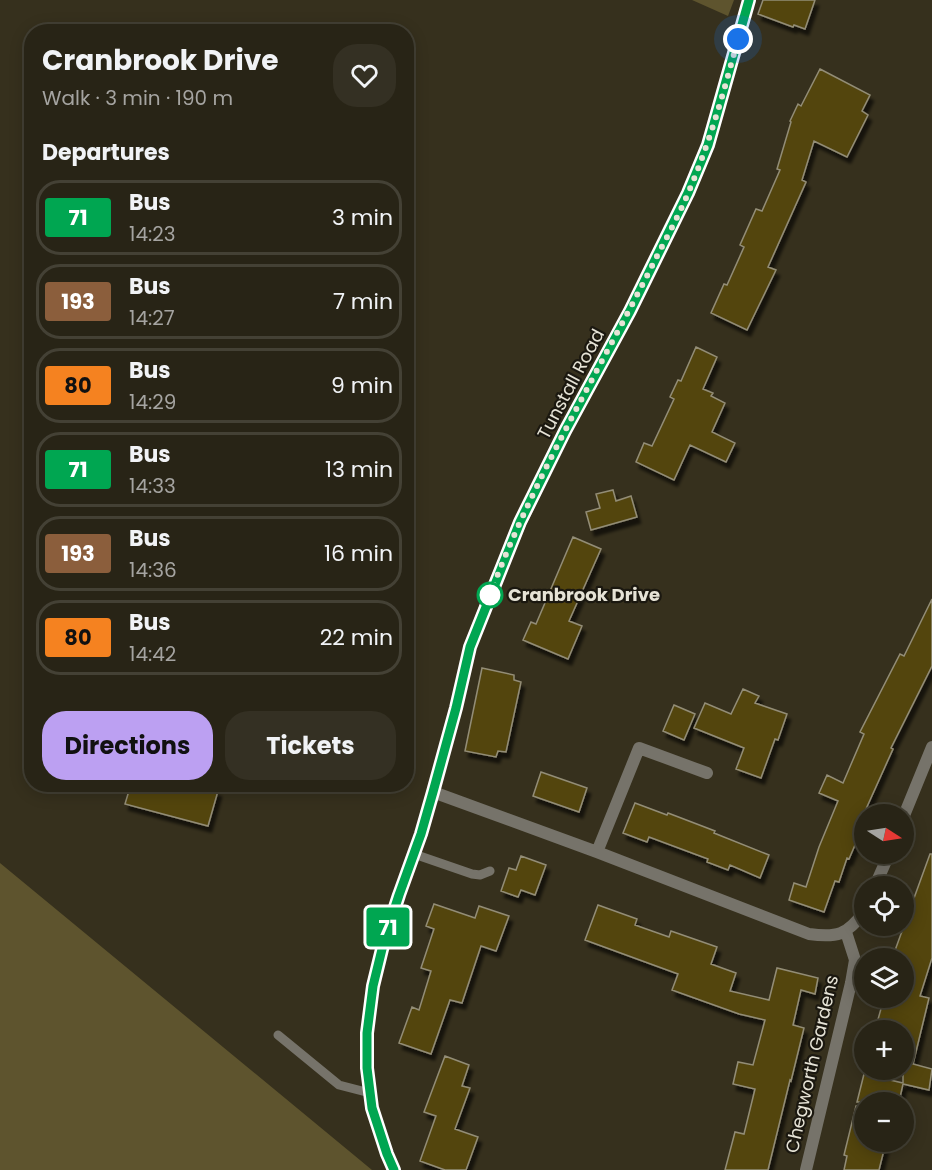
<!DOCTYPE html>
<meta charset="utf-8">
<style>
:root{--surface:#282416;--page:#343023;--text:#f1f3f6;--muted:#a5a4a1;--line:#444135;--accent:#bca0f2}
body{margin:0;font-family:Poppins,sans-serif;background:var(--page);color:var(--text);height:100vh;display:flex;flex-direction:column;font-size:22px;white-space:nowrap}
*{box-sizing:border-box;margin:0}
p{font-size:20px;color:var(--muted)}
.icon{flex:none;width:33px;height:33px;fill:none;stroke:currentColor;stroke-width:2;stroke-linecap:round;stroke-linejoin:round}
.map{position:relative;flex:1;overflow:hidden}
.panel{position:absolute;left:24px;top:24px;width:390px;height:768px;display:flex;flex-direction:column;background:var(--surface);border-radius:24px;box-shadow:0 3px 15px #0003,0 0 0 2px var(--line)}
.panel>*{flex:none}
.badge{padding:0 12px;border-radius:4px;font-size:21px;line-height:39px}
.needle{width:39px;rotate:102deg}
.controls{position:absolute;left:854px;top:804px;display:grid;gap:12px}
.controls a{display:grid;place-items:center;width:60px;height:60px;border-radius:50%;background:var(--surface);box-shadow:0 3px 15px #0003,0 0 0 2px var(--line);font-size:30px}
.you{position:absolute;width:30px;height:30px;margin:-15px;border:4px solid #fff;border-radius:50%;background:#1a73e8;box-shadow:0 0 0 9px #1a73e833}
.map>.badge{position:absolute;translate:-50% -50%;box-shadow:0 0 0 3px #fff}
h2{padding:0 18px;font-size:22px;line-height:54px}
.round{display:grid;place-items:center;flex:none;width:63px;height:63px;border-radius:24px;background:var(--page)}
.headline{display:flex;align-items:center;justify-content:space-between;height:102px;padding:0 18px}
h1{font-size:28px;font-weight:700;line-height:45px}
.action{display:flex;gap:12px;margin-top:auto;padding:12px 18px}
.action a{flex:1;height:69px;border-radius:24px;background:var(--accent);color:#111;font-size:24px;font-weight:700;line-height:69px;text-align:center}
.action a+a{background:var(--page);color:var(--text)}
ul{padding:0;list-style:none}
li{display:flex;align-items:center;gap:18px;height:75px;margin:0 12px 9px;padding:0 6px;border:3px solid var(--line);border-radius:24px}
li div{flex:1}
li b{display:block;font-size:22px}
li em{font-style:normal}
li .badge{min-width:66px;font-weight:700;text-align:center}
.map>svg:first-child{display:block}
.green{fill:#5e542e}
.building{fill:#524511;stroke:#938d76;stroke-width:1.5;filter:url(#shadow)}
.lines{fill:none;stroke-linecap:round;stroke-linejoin:round}
.service{stroke:#76736a;stroke-width:9}
.minor{stroke:#76736a;stroke-width:12}
.tertiary{stroke:#76736a;stroke-width:12}
.line-casing{stroke:#fff;stroke-width:14}
.line{stroke:#00a651;stroke-width:9}
.walk{stroke:#e6e3d6;stroke-width:6;stroke-dasharray:0 10.8}
.stop-dot{fill:#fff;stroke:#00a651;stroke-width:3}
.labels{text-anchor:middle;stroke-width:4.5;stroke-linejoin:round;paint-order:stroke}
.street-label{font-size:18px;fill:#e6e3d6;stroke:#1b1810}
.stop-label{font-size:18px;font-weight:bold;fill:#e6e3d6;stroke:#1b1810;text-anchor:start}
</style>
<div class="map">
<svg width="932" height="1170" viewBox="0 0 932 1170">
<defs>
<filter id="shadow"><feDropShadow dx="3.5" dy="6" stdDeviation="1.5" flood-color="#0009"/></filter>
</defs>
<rect width="100%" height="100%" fill="#36301d"/>
<path class="green" d="M692 0H734L728 16Z
M0 863 372 1170H0Z"/>
<path class="building" d="M763 0H815L805 29 794 25 793 27 758 14Z
M820 69 870 95 862 111 868 115 847 157 814 141 802 180 806 182 768 267 776 270 747 330 711 313 724 284 727 285 744 247 740 245 756 209 762 211 780 170 777 169 791 122 790 121 798 104 801 106Z
M696 347 717 357 703 389 713 393 711 396 725 403 712 432 735 443 726 462 690 445 674 480 636 462 644 443 652 446 674 399 670 397 678 380 681 381Z
M613 490 616 501 631 496 637 517 591 530 586 512 600 508 596 494Z
M573 537 601 549 569 621 582 626 568 659 523 640 531 622 536 624Z
M932 599V666L891 748 893 749 866 809 869 810 868 814H864V824L849 859 847 858 839 882 835 881 824 912 789 900 794 883 806 887 819 847 838 801 819 793 827 775 843 783 864 734 860 732 900 654 904 656Z
M482 668 514 675V680L521 682 506 752 498 751 496 757 465 751Z
M743 689 759 696 755 703 787 714 778 740 775 739 761 778 736 769 744 748 694 728 705 703 731 714Z
M674 705 695 714 684 740 663 731Z
M541 772 587 788 579 812 533 796Z
M131 784H212L211 789 218 791 208 826 125 804Z
M635 803 667 815 668 813 715 831 714 833 769 855 760 878 730 865 728 870 707 862 708 859 649 837 647 842 623 833Z
M930 854H932V958L920 996 929 998 913 1064 932 1069 929 1090 903 1084 899 1102H857L864 1074 903 1083V1030H880L882 1024 877 1023 884 998H903V958L893 956Z
M521 856 546 865 535 895 521 890 518 897 501 891 509 868 516 870Z
M434 904 475 918 479 906 509 916 496 951 481 946 462 1003 450 1000 431 1054 399 1043 412 1007 419 1010 431 971 421 968 434 929 426 926Z
M598 905 637 919 635 925 669 937 671 931 717 947 711 964 736 973 730 991 769 1000 777 968 818 978 815 994 801 990 793 1025 804 1028 791 1081 790 1080 768 1170H725L735 1132 744 1134 755 1089 733 1084 738 1062 753 1065 765 1020 739 1014 672 990 678 974 585 940Z
M445 1056 469 1065 462 1086 470 1088 455 1129 478 1137 466 1170H445L420 1161 436 1116 424 1112Z
M856 1106 864 1107V1142H886L879 1170H844L847 1156 844 1155Z"/>
<g class="lines">
<path class="service" d="M414 854 472 874 480 875 490 871
M278 1035 339 1085 370 1093"/>
<path class="minor" d="M433 792 597 852 809 934C837 938 847 935 864 912
M903 818 932 747
M597 852 639 748 707 773
M875 886 889 854
M806 1170 851 983 855 960 846 932"/>
<path class="tertiary" d="M394 1170 387 1154 372 1108 367 1068V1033L373 986 384 941 399 895 421 834 433 792 456 708 470 647 493 587 521 522 565 431 630 311 688 193 708 145 749 0"/>
</g>
<g class="lines">
<g class="line-casing">
<path id="line" d="M394 1170 387 1154 372 1108 367 1068V1033L373 986 384 941 399 895 421 834 433 792 456 708 470 647 520 522 565 431 630 311 688 193 708 145 749 0"/>
</g>
<use href="#line" class="line"/>
<path class="walk" d="M490 595C533 478 601 368 657 256 668 235 680 213 689 191 710 142 724 91 738 39"/>
</g>
<circle class="stop-dot" cx="490" cy="595" r="12"/>
<g class="labels">
<g class="street-label">
<text transform="translate(571 384) rotate(-62)" y="6">Tunstall Road</text>
<text transform="translate(812 1064) rotate(-77)" y="6">Chegworth Gardens</text>
</g>
<g class="stop-label">
<text x="508" y="601">Cranbrook Drive</text>
</g>
</g>
</svg>
<div class="controls">
<a><svg class="needle" viewBox="-14 -14 28 28"><path d="M0-13l5 13h-10z" fill="#e53935"/><path d="M0 13l5-13h-10z" fill="#a5a4a1"/></svg></a>
<a><svg class="icon" aria-label="locate" viewBox="0 0 24 24"><circle cx="12" cy="12" r="6"/><path d="M12 2v4M12 18v4M2 12h4M18 12h4"/></svg></a>
<a><svg class="icon" aria-label="layers" viewBox="0 0 24 24"><path d="M12 4l9 5-9 5-9-5zM3 14l9 5 9-5"/></svg></a>
<a>+</a>
<a>−</a>
</div>
<div class="you" style="left:738px;top:39px"></div>
<b class="badge" style="left:388px;top:927px;background:#00a651;color:#fff">71</b>
<section class="panel">
<div class="headline"><div><h1>Cranbrook Drive</h1><p>Walk · 3 min · 190 m</p></div><a class="round"><svg class="icon" aria-label="heart" viewBox="0 0 24 24"><path d="M12 20l-8-8c-3-5 5-10 8-4 3-6 11-1 8 4z"/></svg></a></div>
<h2>Departures</h2>
<ul>
<li><span class="badge" style="background:#00a651;color:#fff">71</span><div><b>Bus</b><p>14:23</p></div><em>3 min</em></li>
<li><span class="badge" style="background:#8b5e3c;color:#fff">193</span><div><b>Bus</b><p>14:27</p></div><em>7 min</em></li>
<li><span class="badge" style="background:#f58220;color:#111">80</span><div><b>Bus</b><p>14:29</p></div><em>9 min</em></li>
<li><span class="badge" style="background:#00a651;color:#fff">71</span><div><b>Bus</b><p>14:33</p></div><em>13 min</em></li>
<li><span class="badge" style="background:#8b5e3c;color:#fff">193</span><div><b>Bus</b><p>14:36</p></div><em>16 min</em></li>
<li><span class="badge" style="background:#f58220;color:#111">80</span><div><b>Bus</b><p>14:42</p></div><em>22 min</em></li>
</ul>
<div class="action"><a>Directions</a><a>Tickets</a></div>
</section>
</div>
